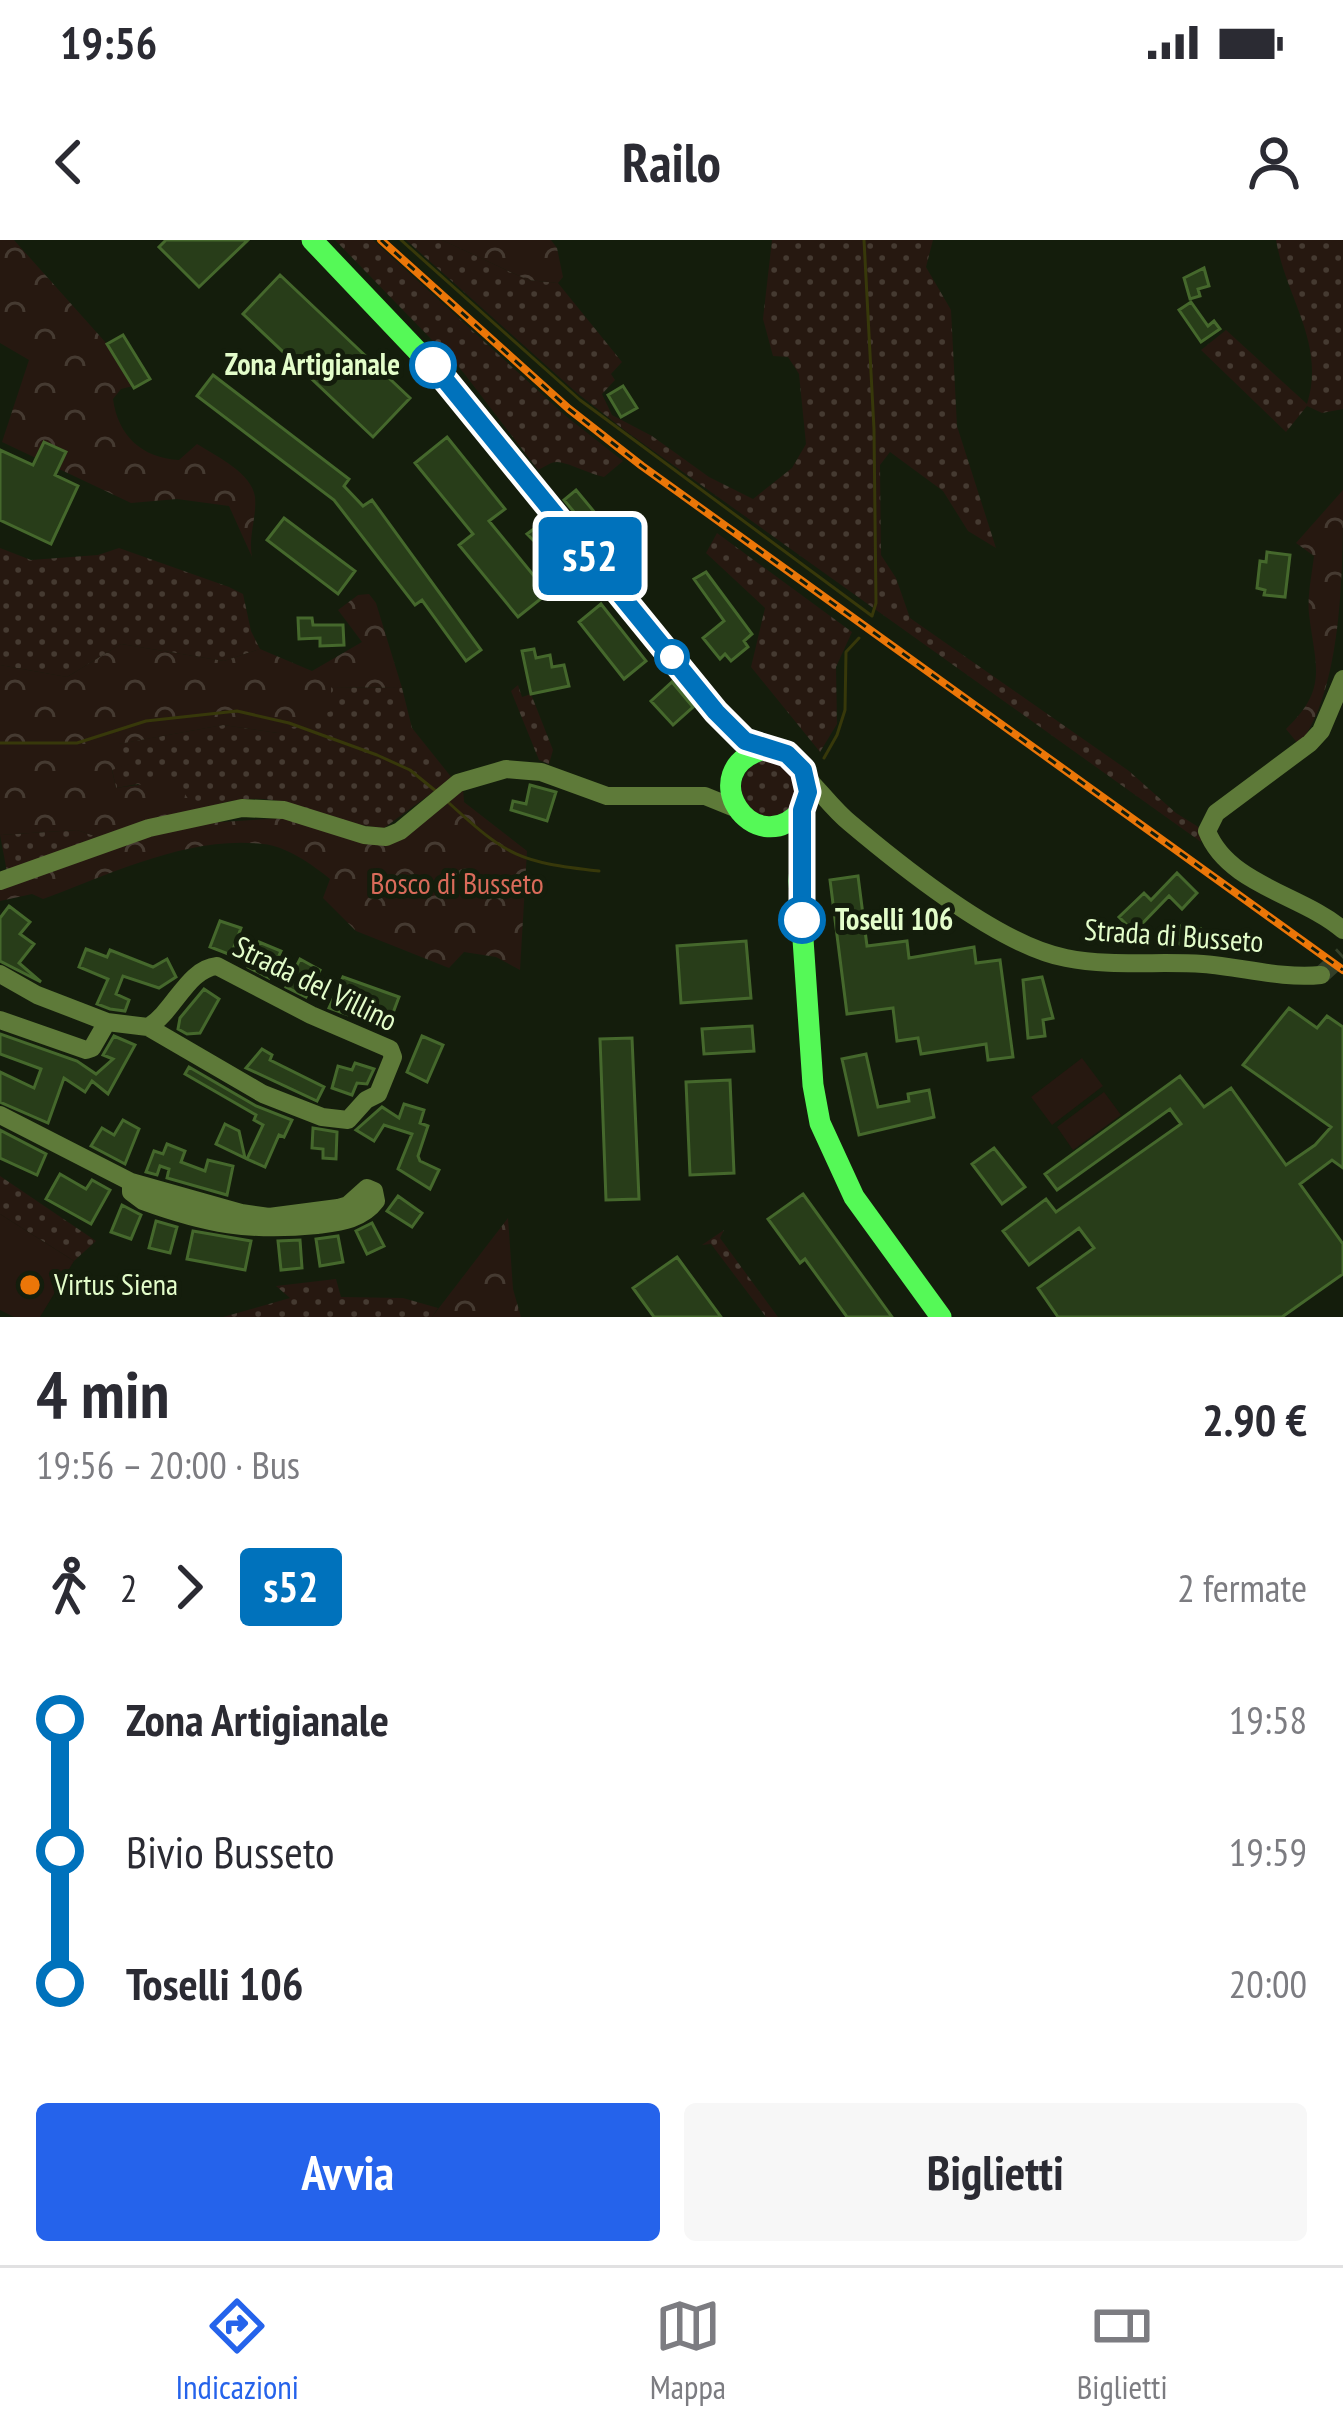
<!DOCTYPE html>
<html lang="it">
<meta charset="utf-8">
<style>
:root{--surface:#fff;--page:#f7f7f7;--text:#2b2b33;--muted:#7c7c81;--line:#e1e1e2;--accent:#2563eb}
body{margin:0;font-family:"PT Sans Narrow",sans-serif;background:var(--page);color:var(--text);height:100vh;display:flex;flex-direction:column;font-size:45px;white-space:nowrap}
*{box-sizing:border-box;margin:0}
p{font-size:39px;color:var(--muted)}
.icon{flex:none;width:66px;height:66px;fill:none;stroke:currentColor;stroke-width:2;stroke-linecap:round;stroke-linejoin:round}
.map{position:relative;height:1077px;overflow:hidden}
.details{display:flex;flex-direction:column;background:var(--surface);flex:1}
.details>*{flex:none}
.badge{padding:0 24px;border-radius:9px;font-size:42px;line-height:78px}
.map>.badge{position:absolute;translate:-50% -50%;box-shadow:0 0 0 6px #fff}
.legs{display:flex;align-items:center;gap:18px;height:132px;padding:0 36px;font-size:39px}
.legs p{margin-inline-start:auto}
.head{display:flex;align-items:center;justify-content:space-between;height:204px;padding:0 36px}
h1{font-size:66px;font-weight:600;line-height:90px}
.primary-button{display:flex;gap:24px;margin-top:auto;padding:24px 36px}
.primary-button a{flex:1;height:138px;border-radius:12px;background:var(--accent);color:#fff;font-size:48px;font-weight:600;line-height:138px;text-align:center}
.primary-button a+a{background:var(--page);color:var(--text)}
ul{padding:0 36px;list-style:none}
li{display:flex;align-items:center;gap:42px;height:132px;font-size:45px}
li i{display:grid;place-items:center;width:18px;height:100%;margin:0 15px;background:currentColor}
li i::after{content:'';width:30px;height:30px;margin:-15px;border:9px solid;border-radius:50%;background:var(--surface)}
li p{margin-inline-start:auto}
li:first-child i{background:linear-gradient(#0000 50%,currentColor 0)}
li:last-child i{background:linear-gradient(currentColor 50%,#0000 0)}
.status{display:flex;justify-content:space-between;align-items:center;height:84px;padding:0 60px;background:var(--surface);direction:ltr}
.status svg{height:33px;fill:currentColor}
header{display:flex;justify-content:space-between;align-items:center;height:156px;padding:0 36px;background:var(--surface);font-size:54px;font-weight:600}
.menu{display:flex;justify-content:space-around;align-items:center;height:168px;border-top:3px solid var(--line);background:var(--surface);font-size:33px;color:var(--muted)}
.menu a{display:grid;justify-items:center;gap:6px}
.menu .active{color:var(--accent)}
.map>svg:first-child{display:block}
.grass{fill:url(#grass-dots)}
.forest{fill:url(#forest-crowns)}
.pitch{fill:#261810}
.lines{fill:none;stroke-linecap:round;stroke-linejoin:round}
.stream{stroke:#37380a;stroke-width:3}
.building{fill:#283d19;stroke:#45682c;stroke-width:3}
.minor-tunnel{stroke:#333f28;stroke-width:18;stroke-dasharray:18 9;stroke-linecap:butt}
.minor{stroke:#5e7a39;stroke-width:18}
.major{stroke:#55f957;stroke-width:21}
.rail-casing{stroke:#eb7608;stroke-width:8}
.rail{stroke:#141d0c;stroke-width:3;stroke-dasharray:9;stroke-linecap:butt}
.line-1-casing{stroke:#fff;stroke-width:27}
.line-1{stroke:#0072bc;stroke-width:18}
.stop-1-dot{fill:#fff;stroke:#0072bc;stroke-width:6}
.poi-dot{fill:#eb7608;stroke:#141d0c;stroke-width:4.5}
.labels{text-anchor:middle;stroke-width:10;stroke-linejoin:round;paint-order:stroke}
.stop-label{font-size:30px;font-weight:bold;fill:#e3fdca;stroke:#141d0c;text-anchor:end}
.park-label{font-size:30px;fill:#d96b5a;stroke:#141d0c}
.street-label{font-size:30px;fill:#e3fdca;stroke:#141d0c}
.poi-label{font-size:30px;fill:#e3fdca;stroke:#141d0c;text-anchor:start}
</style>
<div class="status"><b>19:56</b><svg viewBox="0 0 49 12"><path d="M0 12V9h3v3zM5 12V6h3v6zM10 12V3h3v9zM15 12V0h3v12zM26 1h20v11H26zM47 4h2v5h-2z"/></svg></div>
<header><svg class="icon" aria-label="back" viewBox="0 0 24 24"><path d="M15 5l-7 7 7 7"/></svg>Railo<svg class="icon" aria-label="person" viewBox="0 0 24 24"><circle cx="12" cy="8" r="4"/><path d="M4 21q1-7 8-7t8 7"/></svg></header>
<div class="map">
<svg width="1343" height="1077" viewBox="0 0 1343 1077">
<defs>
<pattern id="grass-dots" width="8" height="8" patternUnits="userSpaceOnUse" patternTransform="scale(3)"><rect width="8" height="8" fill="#261810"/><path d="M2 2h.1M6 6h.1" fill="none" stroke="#453a31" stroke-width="1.8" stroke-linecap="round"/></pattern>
<pattern id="forest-crowns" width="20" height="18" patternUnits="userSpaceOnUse" patternTransform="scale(3)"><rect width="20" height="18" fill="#261810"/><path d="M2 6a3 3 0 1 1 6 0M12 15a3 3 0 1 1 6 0" fill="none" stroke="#453a31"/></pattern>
</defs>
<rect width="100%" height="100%" fill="#141d0c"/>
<path class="grass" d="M335 0H373L567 177 623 221 604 237C590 234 567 222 557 222 550 222 545 227 538 230L463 132Z
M406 0H442L528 40 558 43 622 122 611 134 615 140 602 154 612 175 652 196 709 237 753 259 792 228 806 204 799 134 788 117 773 116 763 79 772 0H933L926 27 951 70 957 186 996 308 968 291 943 251 890 212 880 225 881 315 896 338 910 378 1129 531 1176 573 1200 588 1201 602 627 192 577 153Z
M1276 0H1343V169L1322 173 1307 166 1286 192 1201 110 1226 90 1307 164C1326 104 1286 58 1276 0Z
M717 293 852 392 836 427 837 484 820 512 751 427 765 368 706 313Z
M0 308 31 320 98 315 119 308 229 347 243 354 251 391 260 409 224 421 121 404 67 437 0 425Z
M518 445 522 457 531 454 553 510 549 524 539 520 511 451Z
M331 447 402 448 412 488 452 538 384 588C308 582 281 538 198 571L138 544 116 548 112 529 129 524 118 504 223 485 278 493Z
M741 549a29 29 0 1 1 58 0a29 29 0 1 1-58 0Z
M77 590 104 599 7 632 0 595Z
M0 936 96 1001 74 1021 0 974Z
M724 990 720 998 778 1077H766L711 1004 702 1005Z
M336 1039 341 1057 403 1058 438 1068 432 1077H223L290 1058 276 1046Z"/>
<path class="forest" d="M0 0H14L107 104 133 146 121 149 113 159C118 196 142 218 179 220L197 204C216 216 252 233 255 257 257 277 248 296 252 317L229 266 177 259 131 263 2 202 29 120 0 103Z
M442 0H551L557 8 563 37 558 43 528 40Z
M1343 250C1343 328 1343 448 1299 505L1286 489C1329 448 1315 426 1309 374 1307 356 1312 334 1314 316L1296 303Z
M369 354 376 363 402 448 331 447V471L278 493 223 485 119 504 130 524 112 530 116 548 174 540 207 583 282 578 379 603 463 549 464 562 527 611 520 730 496 717 464 712 449 728 356 691 323 658 330 639C313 625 286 606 263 604 189 595 111 634 43 659L32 654 0 661V650L101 598 77 590 0 595V425L67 437 121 404 224 421 260 409 312 431 362 402 338 370 358 355Z
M508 978 513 1049 521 1077H432Z"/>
<path class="pitch" d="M1082 818 1103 846 1052 885 1031 857Z
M1104 852 1121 875 1073 910 1057 887Z
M0 974 74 1021 40 1077H14L0 1070Z"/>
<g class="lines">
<path class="stream" d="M401 0 580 160 872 376 876 363 874 189 864 0
M0 503H77L146 481 237 471 289 483 377 515 410 530 437 552
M824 518 837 495 845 470 846 412 859 398
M449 563C508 617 519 622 599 631"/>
</g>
<path class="building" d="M166 0H248L199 47 159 7Z
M1204 28 1209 46 1198 49 1200 56 1190 59 1184 38Z
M280 35 410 158 373 197 243 74Z
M1191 62 1208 86 1214 81 1220 89 1201 102 1179 70Z
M123 95 150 139 134 148 107 104Z
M213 135 349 239 344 246 363 266 372 260 481 410 466 421 422 360 415 365 334 260 197 156Z
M623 146 637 168 621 177 608 155Z
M447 197 505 269 489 281 548 353 518 377 459 305 473 294 415 223Z
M44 202 66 212 55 235 78 246 51 304 0 280V210L33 225Z
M576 250 596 274 584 284 564 260Z
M284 278 355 331 338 354 267 300Z
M543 282 558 302 545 312 527 294Z
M1267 312 1290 315 1285 357 1264 355 1265 350 1257 348 1260 321 1266 322Z
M706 332 752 394 744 401 748 407 731 421 725 414 720 419 703 398 724 381 694 339Z
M601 364 646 421 624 439 579 382Z
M298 378H312L313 385H343L344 405 320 406V398L299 399Z
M534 409 536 418 550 415 552 427 564 425 569 446 531 454 522 411Z
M672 442 693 467 673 485 651 461Z
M530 545 556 552 547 581 511 570 513 561 526 564Z
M1177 633 1197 653 1182 669 1169 656 1134 692 1119 677 1144 653 1151 660Z
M858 636 867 706 907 701 909 718 974 707 976 723 1000 720 1013 817 988 820 986 804 921 814 918 798 897 801 893 768 847 774 830 640Z
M9 666 30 682 20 694 34 704 19 723 41 742 0 721V678Z
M220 681 241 688 231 715 210 707Z
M1183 684 1195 696 1201 689 1209 697 1197 708 1191 702 1185 709 1171 696Z
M746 701 751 758 681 763 677 706Z
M259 702 281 711 269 738 248 727Z
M86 709 107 717 110 710 153 727 167 719 176 737 159 748 123 736 116 754 129 760 125 771 110 769 97 764 108 739 79 727Z
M300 719 320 730 306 757 286 747Z
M343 737 399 757 387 789 329 768Z
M1042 737 1053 778 1043 780 1045 796 1028 798 1023 740Z
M204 749 219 759 200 793 187 794 178 789 180 778Z
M1289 768 1317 788 1327 776 1343 787V928L1332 920 1300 944 1343 1004V1034L1282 1077H1058L1038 1048 1094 1008 1079 988 1029 1025 1003 991 1046 959 1056 972 1181 884 1170 869 1057 950 1045 934 1180 836 1204 867 1231 848 1286 925 1315 905 1331 887 1243 825Z
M752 786 754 811 704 814 702 789Z
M0 794 77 821 96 834 113 819 103 815 114 796 135 805 108 854 92 841 85 852 64 838 48 883 0 862V832L34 848 41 829 0 814Z
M422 796 443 805 427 842 407 832Z
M632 798 639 959 606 960 600 799Z
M262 809 272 815 270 820 324 847 317 861 246 828Z
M866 814 878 867 909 861 908 854 929 850 934 877 859 895 842 819Z
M355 823 374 829 367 844 357 843 352 855 332 848 338 826 352 830Z
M189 827 256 866 292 880 284 897 279 895 265 927 247 919 263 885 254 880 256 875 185 834Z
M730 840 734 933 690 935 686 842Z
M404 864 424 870 420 883 428 886 418 916 420 921 439 930 430 949 398 929 412 894 384 885 374 901 356 890 382 867 399 878Z
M123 880 139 889 125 924 91 906 102 888 114 895Z
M225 884 239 891 245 918 216 904Z
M313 888 337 892 336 919 323 918V909L312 908Z
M0 890 46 914 37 935 0 918Z
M167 904 185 911 181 922 205 931 208 920 233 926 227 955 167 938 169 929 160 926 157 935 146 932 154 911 163 914Z
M994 908 1025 947 1002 964 972 924Z
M60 934 86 949 92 940 110 950 91 984 46 959Z
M803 954 892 1077H847L805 1019 800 1023 768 979Z
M398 956 422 973 412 987 387 971Z
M122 965 141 975 131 999 111 992Z
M156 981 177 987 170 1013 149 1008Z
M372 983 384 1006 367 1014 356 991Z
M193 991 251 1001 245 1030 187 1019Z
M338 996 343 1022 320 1026 316 999Z
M300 1000 302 1028 281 1030 278 1001Z
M677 1017 721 1077H654L633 1048Z"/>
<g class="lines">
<path class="minor-tunnel" d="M1321 735 1343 715"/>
<path class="minor" d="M1343 439 1321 491 1310 503 1216 573 1207 591C1228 645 1303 655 1343 690
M806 537C821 552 834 570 850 583 901 626 1001 706 1066 718 1111 727 1158 721 1203 724 1243 727 1281 739 1321 735
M0 641 149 588 242 568 284 570 364 595 386 597 400 591 458 543 506 529 541 532 607 556H705L737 569
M0 734 37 755 107 782 148 787 263 854 322 877 348 880 366 860 378 854 393 817 390 809 311 775 217 726C187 729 174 772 148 787
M0 780 86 810 92 808 107 782
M0 875 131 942 241 973 269 977 338 968 348 965 367 948 374 951 376 961C362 980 339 982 317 985 250 992 206 984 143 961L131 952V942"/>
<path class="major" d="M312 0 463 159 716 472 749 503 787 514 806 537 799 641 813 845 820 883 854 957 941 1077
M765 509C690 529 754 625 802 570"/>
<g class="rail-casing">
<path id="rail" d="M381 0 569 169 642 226 1343 730"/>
</g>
<use href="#rail" class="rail"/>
</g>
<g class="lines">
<g class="line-1-casing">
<path id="line-1" d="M433 125 716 472 745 501 787 514 803 530 808 552 802 570V680"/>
</g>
<use href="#line-1" class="line-1"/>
</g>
<g class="stop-1-dot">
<circle cx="433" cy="125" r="21"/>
<circle cx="672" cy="417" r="15"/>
<circle cx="802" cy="680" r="21"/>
</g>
<circle class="poi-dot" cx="30" cy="1045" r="12"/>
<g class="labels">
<g class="stop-label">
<text x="400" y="135">Zona Artigianale</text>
<text x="835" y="690" text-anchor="start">Toselli 106</text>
</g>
<g class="park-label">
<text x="457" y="654">Bosco di Busseto</text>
</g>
<g class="street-label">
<text transform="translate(1174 696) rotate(4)" y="10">Strada di Busseto</text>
<text transform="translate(315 744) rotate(26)" y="10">Strada del Villino</text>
</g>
<g class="poi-label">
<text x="54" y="1055">Virtus Siena</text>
</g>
</g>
</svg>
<b class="badge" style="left:590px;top:316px;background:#0072bc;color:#fff">s52</b>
</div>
<section class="details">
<div class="head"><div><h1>4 min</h1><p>19:56 – 20:00 · Bus</p></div><b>2.90 €</b></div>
<div class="legs"><svg class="icon" aria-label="walk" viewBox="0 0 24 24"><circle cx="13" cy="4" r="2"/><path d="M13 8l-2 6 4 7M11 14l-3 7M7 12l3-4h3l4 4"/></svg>2<svg class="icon" aria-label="forward" viewBox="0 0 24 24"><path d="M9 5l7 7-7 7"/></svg><b class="badge" style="background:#0072bc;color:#fff">s52</b><p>2 fermate</p></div>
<ul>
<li><i style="color:#0072bc"></i><b>Zona Artigianale</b><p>19:58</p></li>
<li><i style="color:#0072bc"></i><span>Bivio Busseto</span><p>19:59</p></li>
<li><i style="color:#0072bc"></i><b>Toselli 106</b><p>20:00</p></li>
</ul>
<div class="primary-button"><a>Avvia</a><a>Biglietti</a></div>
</section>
<nav class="menu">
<a class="active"><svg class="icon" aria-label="directions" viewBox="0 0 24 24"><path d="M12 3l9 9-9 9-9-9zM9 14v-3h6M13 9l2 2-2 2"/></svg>Indicazioni</a>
<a><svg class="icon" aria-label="map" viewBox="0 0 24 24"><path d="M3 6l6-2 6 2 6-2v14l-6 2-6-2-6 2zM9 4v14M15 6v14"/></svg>Mappa</a>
<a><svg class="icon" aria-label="tickets" viewBox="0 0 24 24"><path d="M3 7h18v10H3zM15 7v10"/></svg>Biglietti</a>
</nav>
